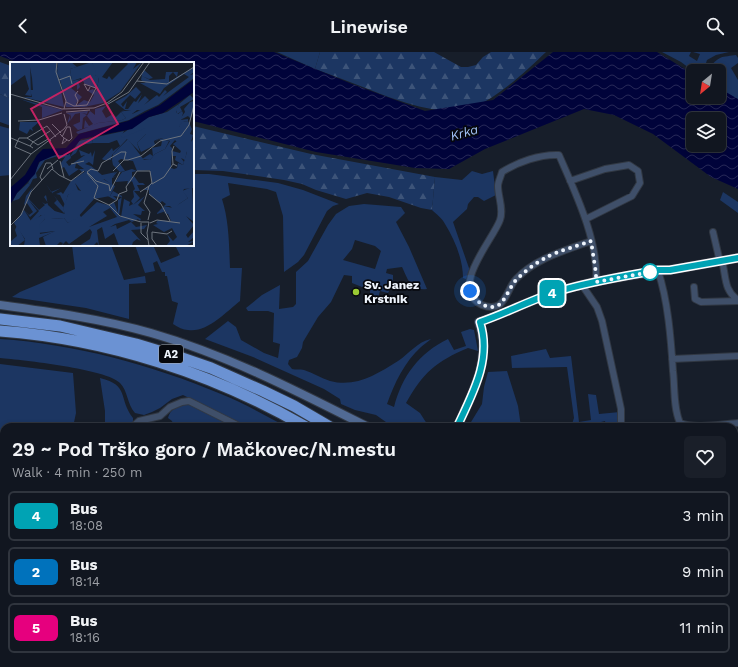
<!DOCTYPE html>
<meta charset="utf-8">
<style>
:root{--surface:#111620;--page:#1a1f29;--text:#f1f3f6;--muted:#9c9fa5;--line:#30353e}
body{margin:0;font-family:"Work Sans",sans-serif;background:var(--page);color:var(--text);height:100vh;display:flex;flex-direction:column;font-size:15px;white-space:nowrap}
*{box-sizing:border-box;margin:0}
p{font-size:13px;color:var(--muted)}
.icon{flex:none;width:22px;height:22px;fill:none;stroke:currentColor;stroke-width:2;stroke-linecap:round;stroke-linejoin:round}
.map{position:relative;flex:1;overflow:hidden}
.side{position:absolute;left:0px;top:371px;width:738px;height:244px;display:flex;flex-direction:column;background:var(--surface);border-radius:12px 12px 0 0;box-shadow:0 2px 6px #0003,0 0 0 1px var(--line)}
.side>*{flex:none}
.badge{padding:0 8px;border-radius:6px;font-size:14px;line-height:26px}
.needle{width:26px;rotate:210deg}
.fabs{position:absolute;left:686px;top:12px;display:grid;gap:8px}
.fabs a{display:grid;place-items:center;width:40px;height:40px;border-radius:6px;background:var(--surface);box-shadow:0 2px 6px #0003,0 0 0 1px var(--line);font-size:20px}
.you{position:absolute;width:20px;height:20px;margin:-10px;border:3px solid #fff;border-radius:50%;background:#1a73e8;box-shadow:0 0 0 6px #1a73e833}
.map>.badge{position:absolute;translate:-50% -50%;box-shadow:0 0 0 2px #fff}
.round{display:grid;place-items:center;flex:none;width:42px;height:42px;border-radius:6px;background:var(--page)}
.headline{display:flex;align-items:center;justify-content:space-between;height:68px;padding:0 12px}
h1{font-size:19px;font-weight:600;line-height:30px}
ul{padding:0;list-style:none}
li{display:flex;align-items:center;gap:12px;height:50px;margin:0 8px 6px;padding:0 4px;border:2px solid var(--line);border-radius:6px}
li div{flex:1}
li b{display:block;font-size:15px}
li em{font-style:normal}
li .badge{min-width:44px;font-weight:700;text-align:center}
header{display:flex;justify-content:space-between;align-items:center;height:52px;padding:0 12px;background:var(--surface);font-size:18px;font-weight:600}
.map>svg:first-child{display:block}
.green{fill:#1c3662;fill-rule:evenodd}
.forest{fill:url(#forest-firs)}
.water{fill:url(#water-waves);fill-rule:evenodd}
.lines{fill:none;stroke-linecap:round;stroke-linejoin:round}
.street-casing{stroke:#313843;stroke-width:8}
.secondary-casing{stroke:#313843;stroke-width:10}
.highway-casing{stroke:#313843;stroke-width:13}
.street{stroke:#3f4f69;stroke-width:6}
.secondary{stroke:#516a94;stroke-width:8}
.highway{stroke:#6b92d3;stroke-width:11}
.line-casing{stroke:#fff;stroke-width:9}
.line{stroke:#00a3b4;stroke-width:6}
.walk{stroke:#eff5fd;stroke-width:4;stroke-dasharray:0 7.2}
.stop-dot{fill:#fff;stroke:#00a3b4;stroke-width:2}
.poi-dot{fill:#9acb34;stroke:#06080d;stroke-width:1.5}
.labels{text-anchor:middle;stroke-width:3.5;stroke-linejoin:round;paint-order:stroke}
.shield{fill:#06080d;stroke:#a9aeb5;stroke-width:1}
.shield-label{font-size:11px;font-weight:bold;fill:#eff5fd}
.poi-label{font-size:12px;font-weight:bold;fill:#eff5fd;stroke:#06080d;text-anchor:start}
.water-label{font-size:13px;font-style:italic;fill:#a1c1f6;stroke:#06080d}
.inset-road{fill:none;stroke:#6d747e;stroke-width:1}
.view{fill:#c42363;fill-opacity:0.15;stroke:#c42363;stroke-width:2}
.inset-edge{fill:none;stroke:#eff5fd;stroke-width:2}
</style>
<header><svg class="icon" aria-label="back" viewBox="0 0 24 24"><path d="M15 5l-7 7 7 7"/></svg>Linewise<svg class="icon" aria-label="search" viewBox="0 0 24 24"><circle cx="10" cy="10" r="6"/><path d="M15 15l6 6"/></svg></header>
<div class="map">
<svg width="738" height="615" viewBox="0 0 738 615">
<defs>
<pattern id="forest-firs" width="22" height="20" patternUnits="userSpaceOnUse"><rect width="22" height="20" fill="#1c3662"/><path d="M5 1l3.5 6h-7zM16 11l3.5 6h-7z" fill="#3d5479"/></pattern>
<pattern id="water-waves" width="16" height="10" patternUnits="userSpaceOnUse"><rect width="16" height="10" fill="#00033a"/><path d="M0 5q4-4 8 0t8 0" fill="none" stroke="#262857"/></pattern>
</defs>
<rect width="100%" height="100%" fill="#171e2a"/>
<path class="green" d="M277 0H320L315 17Z
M662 0H691L689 4 697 9 700 2 693 0H729L716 3 707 8 705 14C713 14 714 9 720 6 724 4 731 4 736 3L738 6V11L731 16 738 28V48L719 39V19H693L681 10Z
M0 42 11 47V74L0 70Z
M0 74 11 77V123L0 124Z
M472 119 482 122 493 119 496 143 484 149 478 145H474L468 152 467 157 453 170 470 219 466 227 463 226C463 208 455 188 445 172 442 166 436 162 432 158L435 125 462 128Z
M193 122H209L278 131 303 138 339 152 333 154 327 159 304 203 298 210 284 220 283 164 276 140 267 137 228 131 230 143 222 147C229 169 229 192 230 216H242L240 249C226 260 207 281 188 278 183 278 178 275 173 272L178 251 172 249 167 224H165V220H162L157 209 153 211 155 219 145 221 135 193H153L161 211 180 203 175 193H193V171L195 170Z
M723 140 738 150V161L720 148Z
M364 152 401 155 405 161 396 170 409 195 427 237C410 239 408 227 402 215L387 217 386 221 393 223V232L388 241 380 239 378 246 370 243V238C363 236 358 233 352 231V224L344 223 331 250 318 265 303 290 302 296 297 305 289 308 288 312 292 317C296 318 300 317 304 318 313 321 321 326 330 329 356 336 377 322 398 309 410 301 417 290 431 287 428 290 424 292 421 295 405 309 394 332 387 352L394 355C402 324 419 301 448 287L454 298 466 294 461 280 470 277 474 278 478 299 468 296C435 310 424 320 406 351L420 361 429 375H393L376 363 355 358 341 352 340 347 324 337 253 305 205 287 228 269 236 275 241 288 264 301 278 306 280 292 273 290 274 261 268 259H248L246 256 262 243 280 233 279 257 293 255 296 252V220L308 209 328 173 336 162 349 154ZM355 188 375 194 381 199 375 217 343 208 352 197Z
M72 193H111L124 228 145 224 146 231 129 232V267L86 256 12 245 20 240 75 217Z
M0 287C75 292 152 313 221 342 244 351 265 364 287 375H247L183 343 172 347 160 356 152 360 144 363 135 361C127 352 128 339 120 331 107 317 22 308 0 306Z
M546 297 550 306 571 304 579 370 591 368 588 342 596 343 599 362 620 360 622 375H606L605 369 597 371 598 375H571L574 366 567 315 512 316 511 304Z
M0 312 73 321 76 361 73 375H4V450H0Z
M507 319 518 354 521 375H468L482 352 484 335 488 320Z
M100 326C130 333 118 347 133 366V370L128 375H105V359Z
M183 352 195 354 234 375H174L172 369 168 366C170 358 176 355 183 352Z
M734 484 738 485V533L734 532Z
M136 611H205L204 614 197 615H136Z
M291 611H339V615H290Z
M437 611H550L555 615H437Z"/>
<path class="forest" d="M320 0H434L461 15H468L476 13 483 5 491 0H546C527 18 498 46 473 55 437 67 389 45 355 32 342 27 329 22 315 17Z
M0 10 11 14V47L0 42Z
M193 74 311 102 435 125 432 158 421 156 389 145 367 141 346 147 316 138 302 132 284 128 223 119 193 118Z
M3 453 4 454V611H100V615H0V454Z"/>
<path class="water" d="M0 0H274L352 32 425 59 493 48 553 0H657L693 22V45H719V36L738 47V137L711 125 653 82 614 63 584 57 485 97 449 117 415 116 316 100 193 69V11H19L0 4ZM693 67H719V93H693Z"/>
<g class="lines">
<g class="street-casing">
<path id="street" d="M570 129 605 117 629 113 638 119 640 131 632 144 588 166
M713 180 720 210
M591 189C564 199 536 206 516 227 510 233 506 249 499 253 494 256 487 255 482 253 448 236 493 188 500 168 504 157 498 145 498 134 498 130 501 124 502 120 518 110 540 102 559 103 575 140 599 189 596 230
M723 213C726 228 725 239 738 248
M658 219C668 248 671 288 673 319 675 335 673 355 680 371 695 377 722 372 738 371
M582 233 597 255 602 269 621 357V370
M694 235 695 247 701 250 738 249
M672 307 738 304
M132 375 139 369 160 364 170 355 182 350 189 349 241 375
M108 611 109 614
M341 615 342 611"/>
</g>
<g class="secondary-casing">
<path id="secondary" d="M0 253C51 260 102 267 151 281 227 303 297 339 368 375
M457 375C473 341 492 307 479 270 507 261 532 247 559 239 592 229 625 224 658 219L670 218 738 206
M734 474 738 476"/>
</g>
<g class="highway-casing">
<path id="highway" d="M0 267 60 274 136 292 182 306 211 316 263 339 294 354 330 375
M0 279C107 287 213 321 306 375
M592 611 596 615
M607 611 611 615"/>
</g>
<use href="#street" class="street"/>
<use href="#secondary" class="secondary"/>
<use href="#highway" class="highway"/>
</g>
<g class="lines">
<g class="line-casing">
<path id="line" d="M457 375C473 341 492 307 480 270 507 261 532 247 559 239 592 229 625 224 658 218H670L738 206"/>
</g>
<use href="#line" class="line"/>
<path class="walk" d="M470 239C476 249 485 258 497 254 505 251 510 233 517 227 526 218 536 211 547 205 558 199 578 194 591 189L596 221V230L650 220"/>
</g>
<circle class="stop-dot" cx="650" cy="220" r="8"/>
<circle class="poi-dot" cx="356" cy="240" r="4"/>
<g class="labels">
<rect class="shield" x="159" y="293" width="24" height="18" rx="3"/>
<g class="shield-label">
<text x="171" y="306">A2</text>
</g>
<g class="poi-label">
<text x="364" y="237">Sv. Janez<tspan x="364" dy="14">Krstnik</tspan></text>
</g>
<g class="water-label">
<text transform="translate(464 80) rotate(-16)" y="5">Krka</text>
</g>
</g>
<g transform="translate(10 10)">
<rect width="184" height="184" fill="#171e2a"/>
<path d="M19 0H46L54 45 13 35H22L20 28H23L22 16ZM48 0H61L67 5 60 7 62 19 71 17 68 19 70 25 67 28V22L61 26 72 35 66 41 67 43 74 38 80 40 84 33 78 29 83 27 85 30 87 27 89 16 85 13 82 0H103L92 15 97 17 99 14 102 18 118 2 116 0H127L123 7 132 0 110 30 93 41 74 45H56V39L47 8ZM184 5V10L180 13 184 12V16L148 43 135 49 127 48 122 52 121 49 115 48 111 50 116 56 112 58 88 61 80 65 74 66 75 58 79 64 83 62 77 54 80 49 85 53V47L96 44 92 49 96 56 103 52 106 55 112 49 115 48 105 40 116 34 126 25 131 30 125 37 120 33 111 42 113 45 117 39 115 47H118L124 39 126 40 132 32 128 41 135 34 139 38 134 43 147 33 149 35 155 28 157 30 153 34 179 15 174 12 154 26 150 32 130 21H136L131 18 132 12 134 8 143 16 139 17 132 14 140 18 155 17 156 10H168L167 15 163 10 159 14V20ZM180 33 184 37 170 45 172 49 167 52 166 48 169 42ZM10 37 53 48 32 56V45ZM184 39V52L183 50 179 61 180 56 178 54 170 58 178 57V59L173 60 169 65 168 60 175 50 174 47 180 40ZM78 49 77 52 72 51 77 53 73 56 72 67 68 68 63 63 70 60V51L65 52 60 59 61 55 60 52V58L57 62 60 53 56 51ZM10 60H29L22 66 23 69 20 67 17 72 9 68ZM134 66H136V72L127 81 130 90 117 77 102 93 101 98H94L92 97 102 86 103 89 110 84 107 78 99 81H83L82 76 114 69 111 75ZM149 76 159 79 155 87 145 92 140 98 132 97 140 92 143 94 142 86 151 84 152 79 149 77 144 81ZM167 79 177 89 175 98 171 96 174 100 173 103 165 98 166 94H162V89L170 91 171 89 163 82ZM69 88 79 92 81 90 82 95 85 88 83 103 79 100 75 102 81 104 92 113 106 110 104 112 108 109 103 115 107 114 102 116V123L94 117 91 120 81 117 71 129 65 121 68 128 58 133 55 143 50 133 46 132 51 130 53 132 61 119 76 109 72 110 69 107H74L66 101 65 106 69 107 59 114 54 105 52 106 51 101 55 95 49 97 48 94 35 98 26 111 27 116 23 117 20 123 18 121 31 98 40 94 60 92 61 96 56 100 59 104 75 93 71 94ZM122 107 127 109 122 110V116L124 114 129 121H133L135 123H127L130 129H124L130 136 123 143 135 134 128 143 135 149H132L131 153 123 152 131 157 130 159 128 157 122 160 119 158 105 162 100 165 106 163 107 167 121 160 126 165 137 163 134 167 121 168 131 179 127 177 123 180 122 183 126 184H109L104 171 95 177 92 165 87 168 89 184 87 180 83 184H69L80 177 82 170 80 167 59 182 56 179 51 184 53 181 50 180 46 184H36L33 175 45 169 28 171V163L35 157 31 153 24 159H20L29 149 18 137 27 149 20 155 14 148 19 153 23 150 17 141 14 143 16 134 23 125 18 136 29 148 35 143 32 140 35 142 38 141 34 135 36 133 38 143 48 152 41 149V157L54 156 58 161 69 152 71 155 87 140 98 143 104 140 108 151V138L112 135 103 134 107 137 105 138 96 133 100 134 103 129 112 134 109 153 111 155 114 137 120 140 119 144 123 142 121 139 124 135 123 129 125 127 122 119 117 122 118 119 105 120 112 110ZM100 146 107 155 79 165 97 154 93 150ZM36 122 41 130 51 126 42 131 53 145 55 152 44 141 47 138ZM182 125 184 160 176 154 184 163 176 173 178 176 184 169V175L178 180 184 179 176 184H156L160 179 157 172 163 179 167 175 162 166 154 170 143 163 148 162 146 161 148 158 161 159 158 152 154 151 156 149 147 152V151L154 144 163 146 178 136 172 129ZM7 163 15 178 7 184H2L0 180 7 174 5 168Z" fill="#1c3662" fill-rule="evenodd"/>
<path d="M0 0H20L21 34 15 33 19 27 15 13 0 24ZM82 0 86 10 85 13 89 15 87 27 75 22 71 16 62 19 60 7ZM169 42 166 50 168 52 172 49 173 51 169 65 172 60 178 59 182 67 180 72 183 73 181 80 184 76V126L174 127 173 129 178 136 169 142 165 149 160 144H154L156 142 152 139 150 141 139 132V128H134L142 120 140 108 127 109 123 99 111 97 108 99 115 109 110 110 103 103 102 98 103 92 118 77 134 98H140L145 92 155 87 160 79 150 76 144 79 145 83 131 90 127 81 136 72V66L112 76 110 73 136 56 157 50ZM165 78 177 90 173 103 168 101 167 106 164 107 161 106 162 86 160 84ZM133 47 135 49 119 58 68 72 66 70 88 61 112 58 116 56 111 50 114 49H122V52ZM82 76 83 81 70 83 66 91 60 95 69 79ZM81 117 91 120 93 117 105 124 100 134 84 137 67 156 58 161 54 156 41 157V148L55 152 53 146 58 133 65 127 71 129V126ZM18 121 20 123 9 137 3 139 7 131ZM14 148 21 159 34 152 35 157 29 163 30 172 46 169 29 176 30 184H14L15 177 4 161Z" fill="#1c3662" fill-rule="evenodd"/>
<path d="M184 17V30L153 51 139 55 122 67 71 77 58 93H45L29 100 25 112 7 131 0 143V126L15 113 27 93 33 87 56 86 69 72 118 59 150 43Z" fill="#00033a"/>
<path class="inset-road" d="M47 0 46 10 56 39 54 47M49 18 60 14 62 22M127 19 157 22 184 5M0 32 52 47 84 46 97 41 112 30 134 0M56 40 64 44 77 43 86 26 74 22 78 29 80 25M98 42 119 30 140 0M66 44 68 39 65 33 68 29M56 50 80 48M8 59 29 58 52 51M42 62 51 71M50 72 54 76 59 79 62 76 60 65H57L52 75M1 76 20 84M17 76 28 83 38 77 41 79M54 76 52 82 57 78M164 84 162 89 163 102 167 104M23 86 20 84 23 80 40 69M21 92 5 85 9 76H17L37 64 46 75M50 99 54 115M61 102 74 99M37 107 48 98M103 109 114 98M77 110 81 107 88 109 92 101 111 90H116L114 98H118L131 94 150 79 171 74 179 63 184 43M77 110 86 119 99 123 100 129 110 110M77 111 88 124 84 136 99 143M0 118 21 92 54 67 57 63 54 52M32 118 30 115 36 101H41L43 107M142 122 154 115 163 102M139 124 142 121 140 109H127L116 125 117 129 109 132 107 138 99 143 110 154 131 160H139L137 171 139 184M130 130 139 124 134 141 140 150 138 158M139 132 151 142 160 159M131 161V171L138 178M140 161 147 158 170 161M0 164 11 153 21 130 42 107 49 113 61 119 74 109M147 184 142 177V170L157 172 162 169"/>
<path class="view" d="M80 14 108 62 49 96 21 47Z"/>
<rect width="184" height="184" class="inset-edge"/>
</g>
</svg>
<div class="fabs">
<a><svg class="needle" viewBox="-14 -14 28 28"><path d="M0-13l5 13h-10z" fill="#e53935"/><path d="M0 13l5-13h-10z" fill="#9c9fa5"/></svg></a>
<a><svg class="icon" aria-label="layers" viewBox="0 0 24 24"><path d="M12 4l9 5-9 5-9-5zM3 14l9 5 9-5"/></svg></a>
</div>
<div class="you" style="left:470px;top:239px"></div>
<b class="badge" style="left:552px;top:241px;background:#00a3b4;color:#fff">4</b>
<section class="side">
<div class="headline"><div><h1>29 ~ Pod Trško goro / Mačkovec/N.mestu</h1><p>Walk · 4 min · 250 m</p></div><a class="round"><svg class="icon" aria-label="heart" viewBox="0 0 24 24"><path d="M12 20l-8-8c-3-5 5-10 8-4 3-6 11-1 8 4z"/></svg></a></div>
<ul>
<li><span class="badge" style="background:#00a3b4;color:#fff">4</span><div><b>Bus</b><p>18:08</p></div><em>3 min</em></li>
<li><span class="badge" style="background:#0072bc;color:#fff">2</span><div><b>Bus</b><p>18:14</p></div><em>9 min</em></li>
<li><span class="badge" style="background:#e6007e;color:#fff">5</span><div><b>Bus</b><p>18:16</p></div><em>11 min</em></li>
</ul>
</section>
</div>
